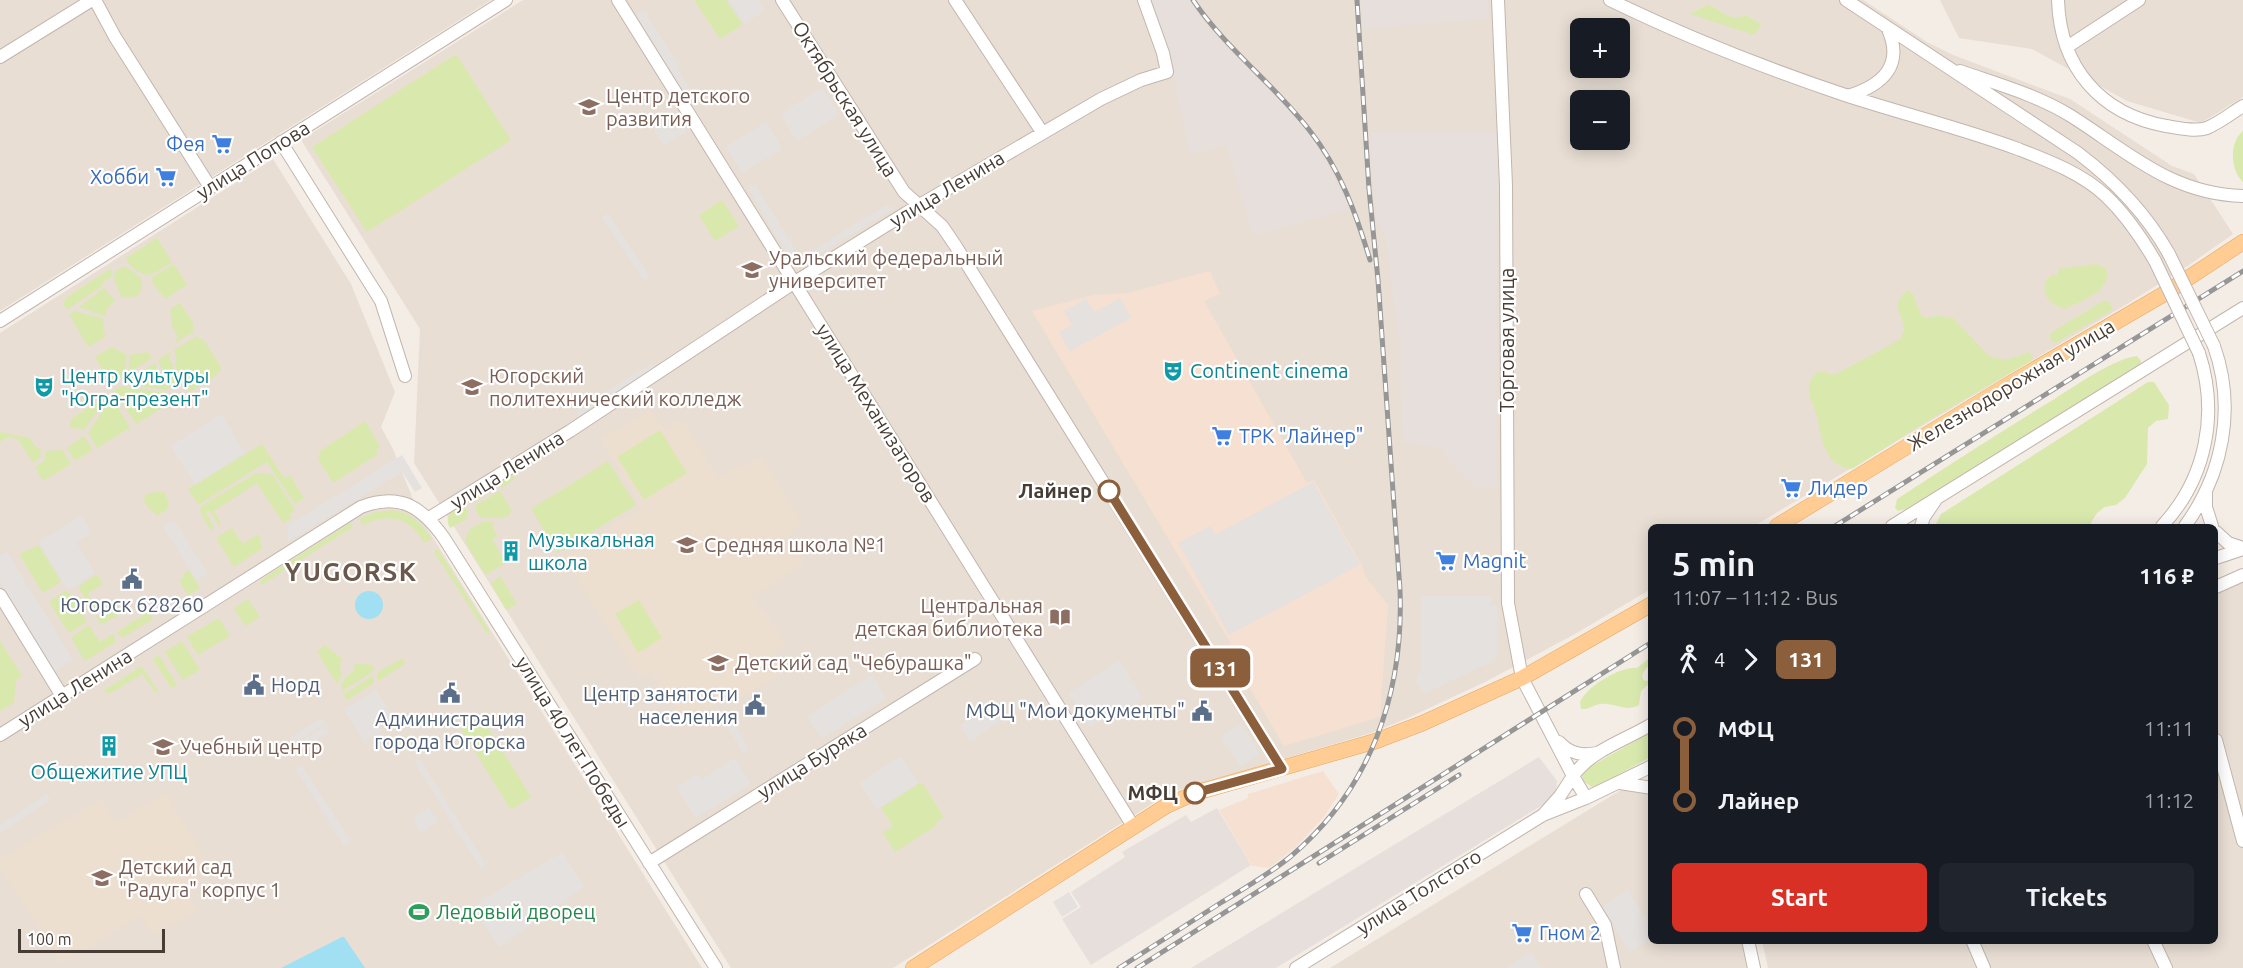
<!DOCTYPE html>
<meta charset="utf-8">
<style>
:root{--surface:#171b24;--page:#20242c;--text:#f1f3f6;--muted:#9ea1a6;--accent:#d93025}
body{margin:0;font-family:Ubuntu,sans-serif;background:var(--page);color:var(--text);height:100vh;display:flex;flex-direction:column;font-size:22px;white-space:nowrap}
*{box-sizing:border-box;margin:0}
p{font-size:20px;color:var(--muted)}
.icon{flex:none;width:33px;height:33px;fill:none;stroke:currentColor;stroke-width:2;stroke-linecap:round;stroke-linejoin:round}
.map{position:relative;flex:1;overflow:hidden}
.drawer{position:absolute;left:1648px;top:524px;width:570px;height:420px;display:flex;flex-direction:column;background:var(--surface);border-radius:9px;box-shadow:0 3px 15px #0003}
.drawer>*{flex:none}
.badge{padding:0 12px;border-radius:9px;font-size:21px;line-height:39px}
.buttons{position:absolute;left:1570px;top:18px;display:grid;gap:12px}
.buttons a{display:grid;place-items:center;width:60px;height:60px;border-radius:9px;background:var(--surface);box-shadow:0 3px 15px #0003;font-size:30px}
.scale{position:absolute;left:18px;bottom:15px;width:147px;box-sizing:border-box;padding-left:6px;border:3px solid #473d35;border-top:0;font-size:16px;line-height:21px;white-space:nowrap;color:#473d35;-webkit-text-stroke:4px #fff;paint-order:stroke}
.map>.badge{position:absolute;translate:-50% -50%;box-shadow:0 0 0 3px #fff}
.legs{display:flex;align-items:center;gap:9px;height:66px;padding:0 24px;font-size:20px}
.legs p{margin-inline-start:auto}
.head{display:flex;align-items:center;justify-content:space-between;height:102px;padding:0 24px}
h1{font-size:33px;font-weight:700;line-height:45px}
.button{display:flex;gap:12px;margin-top:auto;padding:12px 24px}
.button a{flex:1;height:69px;border-radius:9px;background:var(--accent);color:#fff;font-size:24px;font-weight:700;line-height:69px;text-align:center}
.button a+a{background:var(--page);color:var(--text)}
ul{padding:0 24px;list-style:none}
li{display:flex;align-items:center;gap:21px;height:72px;font-size:22px}
li i{display:grid;place-items:center;width:9px;height:100%;margin:0 8px;background:currentColor}
li i::after{content:'';width:15px;height:15px;margin:-8px;border:4px solid;border-radius:50%;background:var(--surface)}
li p{margin-inline-start:auto}
li:first-child i{background:linear-gradient(#0000 50%,currentColor 0)}
li:last-child i{background:linear-gradient(currentColor 50%,#0000 0)}
.map>svg:first-child{display:block}
.residential{fill:#e8ded4;fill-rule:evenodd}
.commercial{fill:#f6e0d1}
.industrial{fill:#e6dfdb}
.education{fill:#eddfd0}
.green{fill:#d9e9ae}
.parking{fill:#e4e1de}
.water{fill:#a1e0f2}
.lines{fill:none;stroke-linecap:round;stroke-linejoin:round}
.minor-casing{stroke:#c2b6ac;stroke-width:14}
.major-casing{stroke:#e7a661;stroke-width:16}
.minor{stroke:#fff;stroke-width:12}
.major{stroke:#ffcd94;stroke-width:15}
.rail-casing{stroke:#969696;stroke-width:5}
.rail{stroke:#fff;stroke-width:3;stroke-dasharray:9;stroke-linecap:butt}
.minor-bridge-casing{stroke:#c2b6ac;stroke-width:14;stroke-linecap:butt}
.minor-bridge{stroke:#fff;stroke-width:12}
.line-1-casing{stroke:#fff;stroke-width:14}
.line-1{stroke:#8b5e3c;stroke-width:9}
.stop-1-dot{fill:#fff;stroke:#8b5e3c;stroke-width:3}
.labels{text-anchor:middle;stroke-width:4.5;stroke-linejoin:round;paint-order:stroke}
.education-label{font-size:20px;fill:#785e54;stroke:#fff;text-anchor:start}
.street-label{font-size:20px;fill:#473d35;stroke:#fff}
.shop-label{font-size:20px;fill:#366cbe;stroke:#fff;text-anchor:start}
.culture-label{font-size:20px;fill:#0d838f;stroke:#fff;text-anchor:start}
.stop-label{font-size:20px;font-weight:bold;fill:#473d35;stroke:#fff;text-anchor:end}
.service-label{font-size:20px;fill:#4e5e75;stroke:#fff}
.leisure-label{font-size:20px;fill:#27864d;stroke:#fff;text-anchor:start}
.district-label{font-size:26px;font-weight:bold;letter-spacing:1.5px;fill:#6a584c;stroke:#fff}
</style>
<div class="map">
<svg width="2243" height="968" viewBox="0 0 2243 968">
<rect width="100%" height="100%" fill="#f4ede6"/>
<path class="residential" d="M0 0H491L0 311Z
M523 0H1863L1927 42 1953 55 2070 99 2172 166 2194 174 2233 234 2189 265 2122 307 1754 526H1652L1651 589 1575 634 1485 682 1408 718 1371 733 1179 790 1158 800 893 968H731L414 463 420 329 301 140ZM1581 28H1620V68H1581ZM1581 100H1620V140H1581Z
M1940 0H2243V97L2201 123 2127 101 2032 49 1959 38Z
M273 159 351 284 395 392 381 427 393 449 420 517 702 968H0V333Z
M2243 570V968H1768L1762 941 2216 940V579Z
M1621 790 1651 795 1652 940 1741 941 1747 968H1330Z"/>
<path class="commercial" d="M1210 271 1220 294 1204 301 1307 483 1314 480 1362 566 1365 576 1388 605 1380 717 1284 746 1241 673 1242 668 1230 647V642L1032 311 1094 295 1127 293Z
M1323 771 1339 794 1324 817 1297 846 1269 868 1252 866 1219 810 1248 798V794Z"/>
<path class="industrial" d="M1150 0H1190L1211 31 1287 108 1315 142 1345 198 1349 209 1253 236 1226 145 1190 155 1170 62Z
M1361 0H1488L1490 19 1363 29Z
M1369 132H1498L1497 487 1480 489 1472 486 1439 448 1403 443 1398 333 1385 236 1377 224Z
M1539 757 1557 781 1556 791 1549 801 1276 968H1191Z
M1217 808 1251 865 1091 965 1062 919 1081 907 1071 892 1125 857 1122 852 1186 815 1191 822Z"/>
<path class="education" d="M650 409 664 430 682 419 718 478 739 465 741 468 760 456 803 524 787 534 805 563 752 596 761 610 763 609 786 646 770 656 780 674 735 701 731 695 708 709 706 706 682 721 651 671 639 678 563 556 642 507 601 440Z
M166 793 211 869 183 886 196 910 153 935 141 915 61 964 0 867V859L101 799 115 823Z"/>
<path class="green" d="M694 0H726L743 25 720 39Z
M1708 4C1721 11 1732 22 1746 15L1762 25 1754 35 1690 14Z
M456 54 511 140 367 232 312 147Z
M2243 131V182C2230 170 2229 142 2243 131Z
M722 200 739 226 715 241 699 215Z
M157 238 172 262C159 270 150 281 136 270 131 266 128 264 126 258Z
M174 264 187 285 165 299 153 284 151 278Z
M2096 264 2106 268C2114 291 2081 301 2065 309 2049 304 2044 299 2045 282L2051 275H2057L2059 269Z
M125 266 141 278 142 287 138 296 122 298 114 279 115 272Z
M110 269 113 271 111 277 103 282 102 286 67 310 63 304 67 297Z
M104 288 115 301 107 309 105 316 79 307Z
M1907 290 1913 294 1921 315 1925 318 1937 316 1953 318 1989 356 2006 360 2030 352 2033 360 1939 414 1852 469C1826 467 1822 441 1818 420 1814 401 1800 390 1817 372H1826L1834 375 1901 339C1901 338 1904 330 1904 329 1903 312 1889 307 1907 290Z
M2103 301H2108L2112 307V310L2056 343 2051 341 2050 335 2052 332Z
M180 303 193 322V332L174 344 178 336 173 330 170 309Z
M75 311 104 319 103 331 106 336 88 347 69 314Z
M197 336 200 339H203L221 367 219 374 190 392 186 387 179 385 175 362 177 360 174 350Z
M112 347 127 355 124 375 110 383 95 357Z
M148 352 152 358 128 373 130 355Z
M171 352 169 360 172 362 176 385H174L166 377 158 360Z
M2137 356 2141 361 2140 365 1907 509 1898 511 1895 508 1897 499C1949 465 2002 431 2056 398 2075 386 2115 358 2137 356Z
M155 363 162 379 170 388 168 390 126 384 124 382Z
M2148 382H2154L2169 405 2168 419 2156 421 2148 428 2147 464 2125 498 2116 505 2105 507 2097 513 2089 526H1935L1941 514Z
M121 386 167 393 170 403 136 424 114 390Z
M110 394 130 428 97 448 88 433 101 413 104 399Z
M99 401 96 413 84 430 70 427 71 419Z
M365 421 380 446 377 449V455L333 483 318 459 320 451Z
M660 430 687 473 644 500 617 457Z
M0 432 30 438 35 446 41 450 40 458 33 463 18 439 8 437 0 442Z
M84 436 93 450 75 461 67 448Z
M262 444 284 478 290 475 304 498 295 504 267 462 198 505 188 489Z
M62 450 71 464 43 481 35 467 44 461 46 451Z
M608 461 636 505 558 553 531 509Z
M256 473 273 475 295 510 289 514 292 518 283 523 257 483 214 511 221 523 218 525 210 511 206 512 214 528 211 530 202 516 200 507Z
M511 474 515 479 502 488 500 486 472 503 468 500Z
M158 491 165 493 169 503 166 511 157 515 148 508 144 501 145 495Z
M500 491 511 509 510 515 504 518 480 517 475 509V506Z
M463 503 468 511 466 520 450 528C443 515 453 509 463 503Z
M393 510C412 513 421 523 432 539L424 543C409 518 391 512 363 525L359 519 375 512Z
M482 522H494L493 528 498 536 492 539 506 563 487 574 484 573 465 542 469 530Z
M350 523 353 527 260 586 262 579Z
M232 528 243 544 258 534 262 540 259 542 263 548 234 567 216 538Z
M39 545 61 582 43 593 19 554Z
M438 549 490 632 487 634 434 552Z
M189 570 200 588 188 595 179 581 183 577V574Z
M97 574 103 584 88 594 98 609 94 612 99 619 118 609 120 614 101 625 78 587Z
M500 576 517 604 506 610 491 584Z
M65 591 70 593 87 622 69 633 49 602Z
M248 599 260 617 245 626 234 608Z
M639 600 662 638 638 653 615 614Z
M149 611 153 619 124 637H121L117 632Z
M219 618 230 636 198 655 187 637Z
M89 625 100 642 113 634 116 642 85 661 71 638Z
M0 641 22 676 16 680 14 703 0 711Z
M182 641 200 670 183 680 165 652Z
M325 645 342 659 339 668 342 674 337 684 317 652Z
M159 655 177 685 171 688 153 659Z
M402 658 406 663 377 682V673Z
M1648 659 1651 660V663C1646 669 1641 672 1643 680L1647 681 1651 677V682L1641 691 1639 705C1625 713 1614 702 1600 704 1593 705 1589 710 1581 709L1580 702C1586 687 1621 666 1637 668Z
M355 663 373 665 374 671 343 691 341 687 345 677 354 671Z
M142 666 158 691 157 693 155 692 142 674 111 693H106L104 690Z
M374 675V683L347 700 343 695Z
M481 716 531 797 511 810 461 729Z
M1651 732V757L1597 786 1592 787 1583 781 1582 774 1586 769Z
M918 784H923L944 817 935 824 936 826 895 852 883 833 893 826 881 808Z"/>
<path class="parking" d="M728 0H758L765 11 744 24Z
M641 12 646 13 680 68 679 71 699 103 693 107 635 15Z
M822 87 839 114 797 141 780 114Z
M675 113 687 131 664 146 652 127Z
M766 122 782 149 742 173 726 147Z
M746 186H756L795 249 790 259Z
M886 205 895 208 808 261 810 252Z
M608 213 650 277 644 282 602 217Z
M1120 298 1131 318 1070 351 1059 332 1072 325 1064 311 1086 299 1094 312Z
M652 363 655 368 579 416 576 410Z
M221 414 245 453 195 485 170 446Z
M402 455 422 488 415 492 402 472 288 542V525Z
M1313 482 1360 565 1229 635 1178 543 1210 526 1215 535Z
M81 516 92 533 76 542 95 573 68 590 38 542Z
M174 520 208 573 197 581 163 527Z
M7 552 73 660 54 672 0 583V556Z
M1421 596H1491V606H1497V654L1495 660 1425 693 1415 683 1421 671Z
M1119 661 1143 699 1090 727 1068 693Z
M872 675 886 698 822 739 807 716Z
M376 690 392 715 378 724 382 731 364 742 344 709Z
M994 703 1004 719 970 741 960 725Z
M728 714 749 749 743 753 722 718Z
M321 718 325 724 293 744 289 738Z
M1241 724 1260 754 1241 767 1221 736Z
M325 726 329 732 297 752 293 746Z
M901 756 918 784 876 810 859 782Z
M735 758 751 784 696 818 676 787 697 774 701 780Z
M420 759 486 865 481 869 414 762Z
M302 765 351 842 344 846 296 769Z
M47 794 51 800 0 833V825Z
M429 807 438 822 421 833 412 818Z
M563 852 584 887 499 948 478 914V902Z
M1628 890 1652 928 1651 939 1630 952 1602 907Z
M1069 892 1078 907 1062 917 1053 902Z
M1531 952 1542 968H1507Z"/>
<path class="water" d="M355 605a14 14 0 1 1 28 0a14 14 0 1 1-28 0Z
M342 937H344L365 968H281Z"/>
<g class="lines">
<g class="minor-casing">
<path id="minor" d="M95 0 115 37 210 187
M618 0 1133 826
M782 0 904 192 942 226 955 245 1282 769
M955 0 1042 132
M1498 0 1506 185 1508 603 1522 678 1573 776 1560 796 1543 815
M1610 0C1686 37 1765 68 1845 95 1903 114 1961 128 2018 149 2049 161 2081 173 2106 196 2126 215 2141 237 2155 261
M1846 0 2078 153C2115 181 2146 213 2169 254
M2058 0C2060 67 2100 114 2166 126 2178 128 2195 132 2207 128 2219 123 2232 113 2243 106
M2067 47 2139 0
M0 57 92 0
M1960 71C1997 84 2037 95 2071 116 2128 152 2171 194 2243 196
M1848 96C1883 85 1905 65 1887 27
M281 142 381 301 405 376
M0 321 506 0
M2206 493V507L2212 526
M429 518 570 431 795 282 906 213 1101 99 1141 80 1167 72 1163 53 1144 0
M1892 526 2243 308
M1921 526 1924 517 1935 501
M2162 526C2206 479 2219 414 2199 353
M2185 526C2223 474 2236 408 2214 346
M2216 532 2228 543 2243 548
M2216 558 2243 549
M2216 587 2243 575
M0 595 62 696
M1652 724C1626 740 1591 750 1573 776L1586 798 1652 766
M0 735 361 507C400 492 422 507 444 538L716 968
M2216 740 2243 841
M1559 742C1570 754 1582 756 1597 753
M1620 783 1652 788
M649 863 975 659
M1586 894 1605 925 1614 968
M1748 940 1754 968
M1972 940 1984 968
M2153 940 2166 968
M1296 968 1543 815 1586 798"/>
</g>
<g class="major-casing">
<path id="major" d="M1777 526 2006 386 2164 294 2243 242
M913 968 1166 806 1195 793 1376 741 1423 723 1522 678 1652 604"/>
</g>
<use href="#minor" class="minor"/>
<use href="#major" class="major"/>
<g class="rail-casing">
<path id="rail" d="M1193 0C1226 49 1274 84 1310 131 1340 169 1356 213 1370 260
M1835 526 2243 271
M1319 863 1459 775
M1119 968C1153 946 1188 924 1222 902 1245 888 1269 874 1290 857 1371 789 1404 693 1400 590L1378 280 1369 189 1357 0
M1137 968 1652 642"/>
</g>
<use href="#rail" class="rail"/>
<g class="minor-bridge-casing">
<path id="minor-bridge" d="M2169 254 2214 346
M2155 261 2199 353"/>
</g>
<use href="#minor-bridge" class="minor-bridge"/>
</g>
<g class="lines">
<g class="line-1-casing">
<path id="line-1" d="M1109 491 1282 769 1195 793"/>
</g>
<use href="#line-1" class="line-1"/>
</g>
<defs>
<g id="school-bare" transform="scale(1.62)"><path d="M0-5L7-2L0 1L-7-2ZM-4 1L0 2.5L4 1V4Q0 6-4 4Z" fill="#8d6e63" stroke="#fff" stroke-width="2.5" paint-order="stroke"/></g>
<g id="supermarket-bare" transform="scale(1.62)"><path d="M-6-5.5h2.5l.6 2H6L4.5 2H-2.5L-4.4-4H-6ZM-1.5 3.2a1.3 1.3 0 1 0 .1 0ZM3 3.2a1.3 1.3 0 1 0 .1 0Z" fill="#3f7fe0" stroke="#fff" stroke-width="2.5" paint-order="stroke"/></g>
<g id="university-bare" transform="scale(1.62)"><path d="M0-5L7-2L0 1L-7-2ZM-4 1L0 2.5L4 1V4Q0 6-4 4Z" fill="#8d6e63" stroke="#fff" stroke-width="2.5" paint-order="stroke"/></g>
<g id="theatre-bare" transform="scale(1.62)"><path d="M-5-5.5Q0-4 5-5.5V0Q5 5 0 6Q-5 5-5 0ZM-3.3-2.5H-1v1.5H-3.3ZM1-2.5H3.3v1.5H1ZM-2.8 1Q0 5.5 2.8 1Z" fill="#0f9aa8" stroke="#fff" stroke-width="2.5" paint-order="stroke"/></g>
<g id="building-bare" transform="scale(1.62)"><path d="M-4-6H4V6H1V3H-1V6H-4ZM-2.5-4.3h1.7v1.8h-1.7ZM.8-4.3h1.7v1.8H.8ZM-2.5-1h1.7V.8h-1.7ZM.8-1h1.7V.8H.8Z" fill="#0f9aa8" stroke="#fff" stroke-width="2.5" paint-order="stroke"/></g>
<g id="civic-bare" transform="scale(1.62)"><path d="M-.6-6.5H3V-4.5H.6V-3L4-1V1h2V6H-6V1h2V-1L-.6-3ZM-1.2 2.5V6h2.4V2.5Z" fill="#5c6f8a" stroke="#fff" stroke-width="2.5" paint-order="stroke"/></g>
<g id="library-bare" transform="scale(1.62)"><path d="M-6-4Q-3-5.5-.7-3.5V5Q-3 3-6 4ZM6-4Q3-5.5 .7-3.5V5Q3 3 6 4Z" fill="#8d6e63" stroke="#fff" stroke-width="2.5" paint-order="stroke"/></g>
<g id="stadium-bare" transform="scale(1.62)"><path d="M0-5a6.5 5 0 1 0 0 10a6.5 5 0 1 0 0-10ZM-3.5-1.8h7v3.6h-7Z" fill="#2e9e5b" stroke="#fff" stroke-width="2.5" paint-order="stroke"/></g>
</defs>
<g fill-rule="evenodd">
<use href="#school-bare" x="589" y="107"/>
<use href="#supermarket-bare" x="222" y="144"/>
<use href="#supermarket-bare" x="166" y="177"/>
<use href="#university-bare" x="752" y="270"/>
<use href="#theatre-bare" x="1173" y="371"/>
<use href="#theatre-bare" x="44" y="387"/>
<use href="#university-bare" x="472" y="387"/>
<use href="#supermarket-bare" x="1222" y="436"/>
<use href="#supermarket-bare" x="1791" y="488"/>
<use href="#school-bare" x="687" y="545"/>
<use href="#building-bare" x="511" y="551"/>
<use href="#supermarket-bare" x="1446" y="561"/>
<use href="#civic-bare" x="132" y="579"/>
<use href="#library-bare" x="1060" y="617"/>
<use href="#school-bare" x="718" y="663"/>
<use href="#civic-bare" x="254" y="685"/>
<use href="#civic-bare" x="450" y="693"/>
<use href="#civic-bare" x="755" y="705"/>
<use href="#civic-bare" x="1202" y="711"/>
<use href="#building-bare" x="109" y="746"/>
<use href="#university-bare" x="163" y="747"/>
<use href="#school-bare" x="102" y="878"/>
<use href="#stadium-bare" x="419" y="912"/>
<use href="#supermarket-bare" x="1522" y="933"/>
</g>
<g class="stop-1-dot">
<circle cx="1109" cy="491" r="10"/>
<circle cx="1195" cy="793" r="10"/>
</g>
<g class="labels">
<g class="education-label">
<text x="606" y="103">Центр детского<tspan x="606" dy="23">развития</tspan></text>
<text x="769" y="265">Уральский федеральный<tspan x="769" dy="23">университет</tspan></text>
<text x="489" y="383">Югорский<tspan x="489" dy="23">политехнический колледж</tspan></text>
<text x="704" y="552">Средняя школа №1</text>
<text x="1043" y="613" text-anchor="end">Центральная<tspan x="1043" dy="23">детская библиотека</tspan></text>
<text x="735" y="670">Детский сад "Чебурашка"</text>
<text x="180" y="754">Учебный центр</text>
<text x="119" y="874">Детский сад<tspan x="119" dy="23">"Радуга" корпус 1</tspan></text>
</g>
<g class="street-label">
<text transform="translate(845 99) rotate(58)" y="7">Октябрьская улица</text>
<text transform="translate(253 160) rotate(-32)" y="7">улица Попова</text>
<text transform="translate(947 189) rotate(-31)" y="7">улица Ленина</text>
<text transform="translate(1507 340) rotate(-90)" y="7">Торговая улица</text>
<text transform="translate(2011 385) rotate(-31)" y="7">Железнодорожная улица</text>
<text transform="translate(876 413) rotate(58)" y="7">улица Механизаторов</text>
<text transform="translate(507 470) rotate(-32)" y="7">улица Ленина</text>
<text transform="translate(75 688) rotate(-32)" y="7">улица Ленина</text>
<text transform="translate(573 742) rotate(58)" y="7">улица 40 лет Победы</text>
<text transform="translate(812 761) rotate(-32)" y="7">улица Буряка</text>
<text transform="translate(1419 892) rotate(-32)" y="7">улица Толстого</text>
</g>
<g class="shop-label">
<text x="205" y="151" text-anchor="end">Фея</text>
<text x="149" y="184" text-anchor="end">Хобби</text>
<text x="1239" y="443">ТРК "Лайнер"</text>
<text x="1808" y="495">Лидер</text>
<text x="1463" y="568">Magnit</text>
<text x="1539" y="940">Гном 2</text>
</g>
<g class="culture-label">
<text x="1190" y="378">Continent cinema</text>
<text x="61" y="383">Центр культуры<tspan x="61" dy="23">"Югра-презент"</tspan></text>
<text x="528" y="547">Музыкальная<tspan x="528" dy="23">школа</tspan></text>
<text x="109" y="779" text-anchor="middle">Общежитие УПЦ</text>
</g>
<g class="stop-label">
<text x="1092" y="498">Лайнер</text>
<text x="1178" y="800">МФЦ</text>
</g>
<g class="service-label">
<text x="132" y="612">Югорск 628260</text>
<text x="271" y="692" text-anchor="start">Норд</text>
<text x="738" y="701" text-anchor="end">Центр занятости<tspan x="738" dy="23">населения</tspan></text>
<text x="1185" y="718" text-anchor="end">МФЦ "Мои документы"</text>
<text x="450" y="726">Администрация<tspan x="450" dy="23">города Югорска</tspan></text>
</g>
<g class="leisure-label">
<text x="436" y="919">Ледовый дворец</text>
</g>
<g class="district-label">
<text x="351" y="581">YUGORSK</text>
</g>
</g>
</svg>
<div class="buttons">
<a>+</a>
<a>−</a>
</div>
<div class="scale">100 m</div>
<b class="badge" style="left:1220px;top:668px;background:#8b5e3c;color:#fff">131</b>
<section class="drawer">
<div class="head"><div><h1>5 min</h1><p>11:07 – 11:12 · Bus</p></div><b>116 ₽</b></div>
<div class="legs"><svg class="icon" aria-label="walk" viewBox="0 0 24 24"><circle cx="13" cy="4" r="2"/><path d="M13 8l-2 6 4 7M11 14l-3 7M7 12l3-4h3l4 4"/></svg>4<svg class="icon" aria-label="forward" viewBox="0 0 24 24"><path d="M9 5l7 7-7 7"/></svg><b class="badge" style="background:#8b5e3c;color:#fff">131</b></div>
<ul>
<li><i style="color:#8b5e3c"></i><b>МФЦ</b><p>11:11</p></li>
<li><i style="color:#8b5e3c"></i><b>Лайнер</b><p>11:12</p></li>
</ul>
<div class="button"><a>Start</a><a>Tickets</a></div>
</section>
</div>
